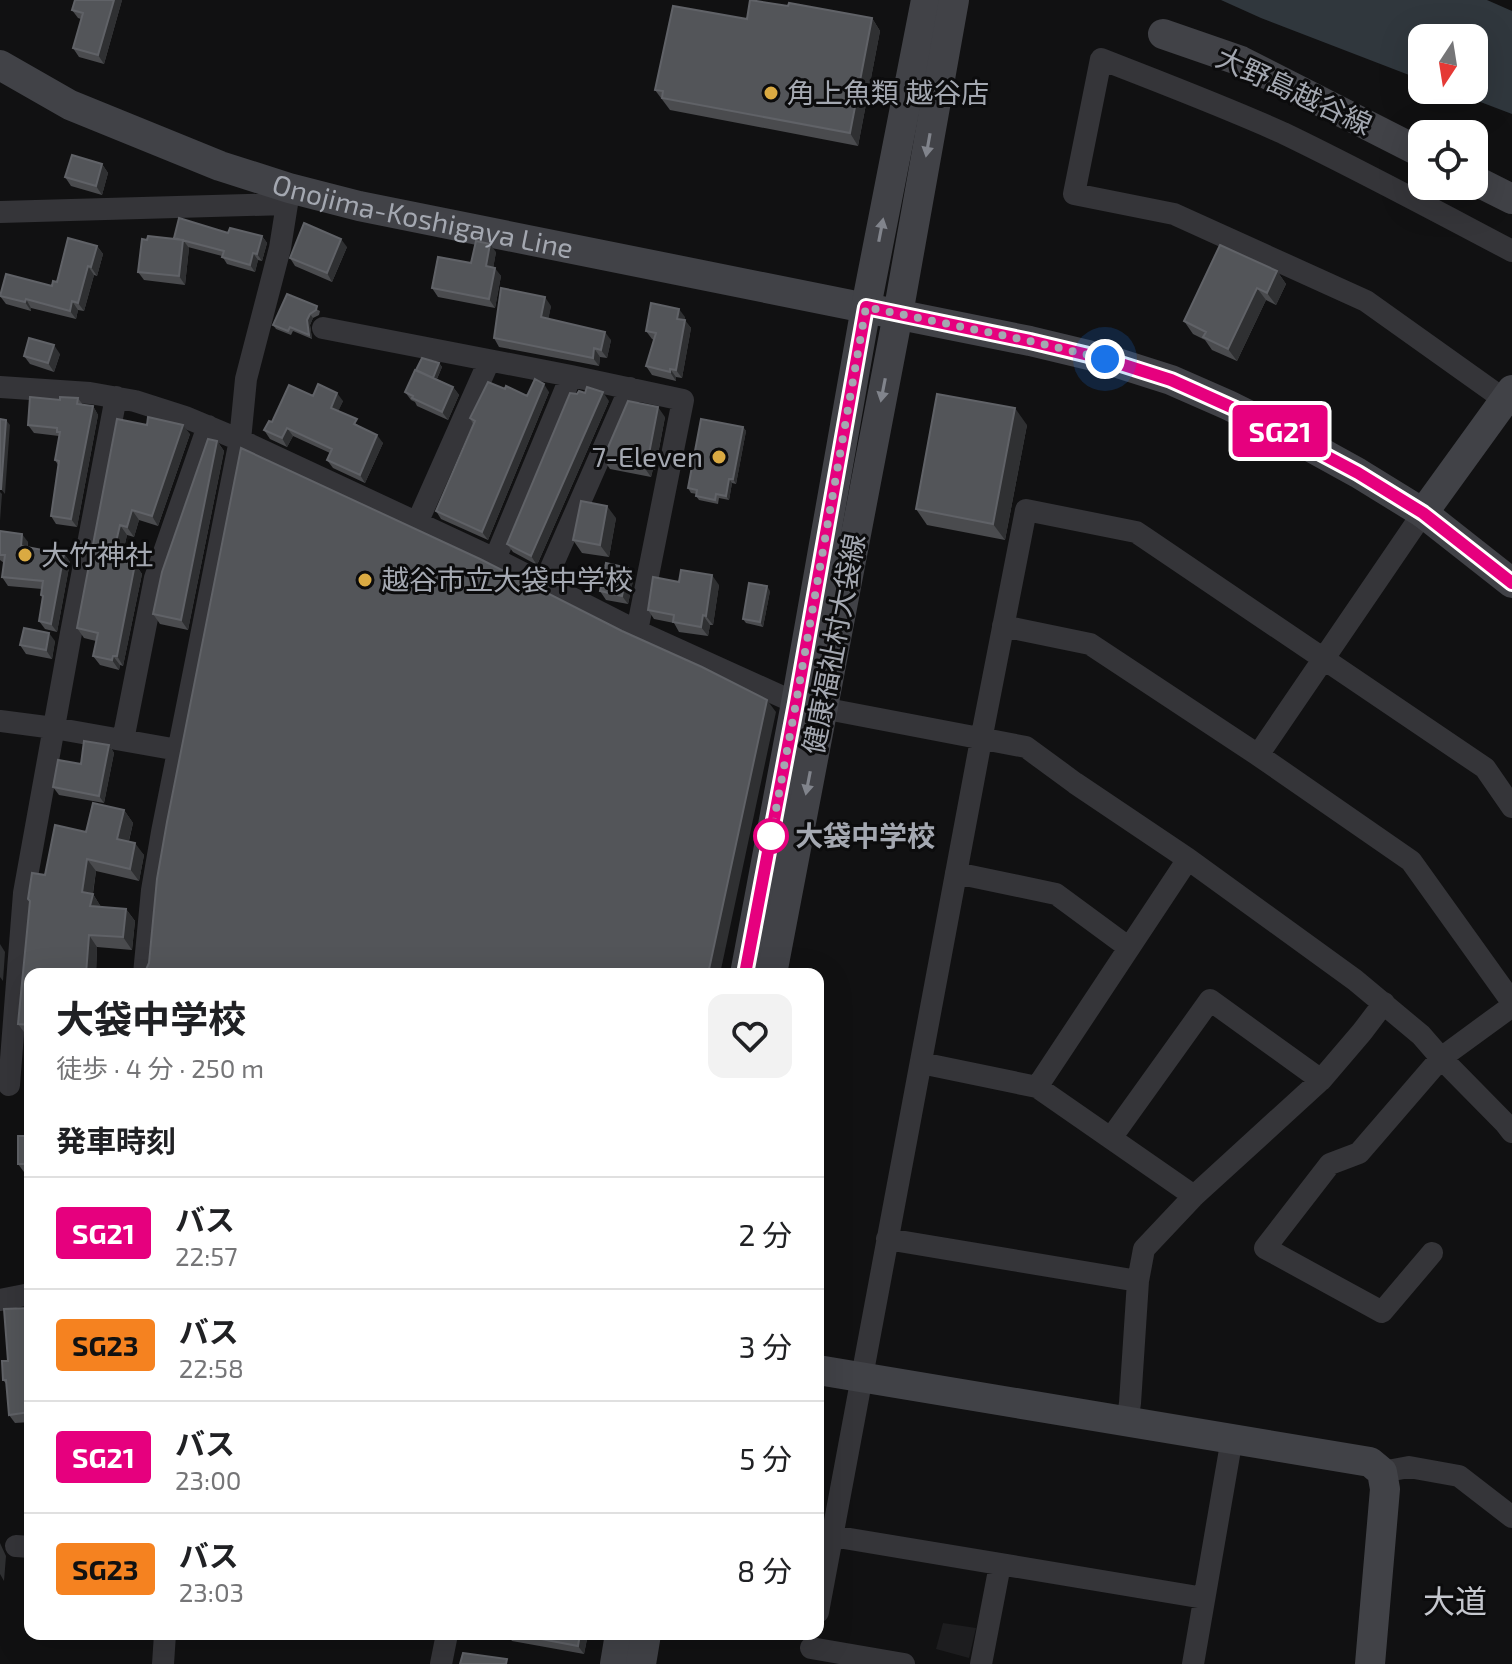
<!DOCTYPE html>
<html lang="ja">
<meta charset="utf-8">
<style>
:root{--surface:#fff;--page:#f2f2f2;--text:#202124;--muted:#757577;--line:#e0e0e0}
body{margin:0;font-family:"Exo 2","Noto Sans JP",sans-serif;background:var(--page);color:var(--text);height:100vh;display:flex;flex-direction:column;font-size:30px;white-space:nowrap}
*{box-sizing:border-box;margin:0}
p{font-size:26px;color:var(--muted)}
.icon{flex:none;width:44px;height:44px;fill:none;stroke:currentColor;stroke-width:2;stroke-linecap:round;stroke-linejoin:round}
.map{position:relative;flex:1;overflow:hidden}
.details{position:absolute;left:24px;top:968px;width:800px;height:672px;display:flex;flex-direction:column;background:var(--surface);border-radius:16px;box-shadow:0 8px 32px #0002}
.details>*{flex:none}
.badge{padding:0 16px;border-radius:6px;font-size:28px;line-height:52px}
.needle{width:52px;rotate:192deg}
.controls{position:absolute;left:1408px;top:24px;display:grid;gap:16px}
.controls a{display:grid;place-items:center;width:80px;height:80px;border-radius:16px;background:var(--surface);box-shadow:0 8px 32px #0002;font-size:40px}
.you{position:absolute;width:40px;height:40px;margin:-20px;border:6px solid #fff;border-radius:50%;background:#1a73e8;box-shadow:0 0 0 12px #1a73e833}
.map>.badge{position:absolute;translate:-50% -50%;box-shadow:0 0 0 4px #fff}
h2{padding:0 32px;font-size:30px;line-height:72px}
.round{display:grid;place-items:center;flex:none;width:84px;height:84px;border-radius:16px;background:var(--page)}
.headline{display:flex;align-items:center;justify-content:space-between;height:136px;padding:0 32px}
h1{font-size:38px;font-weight:700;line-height:60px}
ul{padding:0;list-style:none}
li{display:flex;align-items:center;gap:24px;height:112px;padding:0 32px;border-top:2px solid var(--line)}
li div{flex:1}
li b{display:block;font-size:30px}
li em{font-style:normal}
li .badge{min-width:88px;font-weight:700;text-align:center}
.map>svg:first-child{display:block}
.built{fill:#1d1d1f}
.water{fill:#30373d}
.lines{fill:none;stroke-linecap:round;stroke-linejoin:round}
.street{stroke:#353539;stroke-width:22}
.secondary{stroke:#414247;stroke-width:30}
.wall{fill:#4a4b4e}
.shaded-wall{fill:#2f3032}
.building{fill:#535559;stroke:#606267;stroke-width:2}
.oneway{fill:#81848c}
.line-casing{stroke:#fff;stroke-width:18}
.line{stroke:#e6007e;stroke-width:12}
.walk{stroke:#a4a8b1;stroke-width:8;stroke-dasharray:0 14.4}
.poi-dot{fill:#daaa42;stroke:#0c0c0d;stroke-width:3}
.stop-dot{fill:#fff;stroke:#e6007e;stroke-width:4}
.labels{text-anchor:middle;stroke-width:6;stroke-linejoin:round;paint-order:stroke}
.street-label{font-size:28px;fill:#a4a8b1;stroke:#0c0c0d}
.poi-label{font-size:28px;fill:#a4a8b1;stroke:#0c0c0d;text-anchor:start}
.stop-label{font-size:28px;font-weight:bold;fill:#a4a8b1;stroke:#0c0c0d;text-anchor:start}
.quarter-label{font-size:32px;fill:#c5c7ce;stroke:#0c0c0d}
</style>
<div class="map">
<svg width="1512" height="1664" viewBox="0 0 1512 1664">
<rect width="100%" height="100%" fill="#111112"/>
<path class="built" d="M943 1623 976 1628 969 1658 936 1649Z"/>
<path class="water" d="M1221 0H1487L1512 11V114L1449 90H1474V38H1422V80L1261 18Z"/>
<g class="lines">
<path class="street" d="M0 212 287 204 289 190
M1512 251C1436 211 1360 170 1283 133 1223 106 1162 83 1101 59L1074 194 1174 214 1366 301 1512 405
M323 328 571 376 683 400 637 631
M0 387 90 393 135 401 185 417 240 440 495 559 637 631 796 703
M417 523 489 361
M495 559 571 376
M544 584 630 388
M1003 626 1090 644 1258 755 1411 861 1512 1002
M822 708 1026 747 1075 783 1188 859 1355 980 1421 1035 1441 1058 1505 1123 1512 1132
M0 721 54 728 178 750
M123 740 155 578 208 426
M1258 755 1423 513
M956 873 1056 894 1128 947
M144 974 152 890 162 832 240 440 246 379 280 248 287 204
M921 1063 1037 1087 1194 1196
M9 1085 24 893 71 633 116 397
M1037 1087 1188 859
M1111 1138 1210 1000 1321 1080
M887 1239 1138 1281 1130 1403 1127 1422
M1432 1253 1382 1312 1265 1248 1330 1164 1359 1153 1441 1058 1512 1006
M1138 1281 1144 1249 1194 1196 1321 1080 1362 1032 1384 1003
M0 1300 30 1294
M1382 1472 1409 1467 1459 1476 1512 1517
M832 1536 1204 1598
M16 1546 30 1547
M818 1612 981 740 1026 510 1136 532 1145 538 1485 768 1512 807
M811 1648 904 1664
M163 1664 165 1634
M441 1664 447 1634
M981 1664 1000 1565
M1193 1664 1232 1438"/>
<g class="secondary">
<path d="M1163 34 1241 61 1422 153"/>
<path id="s1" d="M0 65 70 105 220 166 289 188 359 206 1030 341 1105 359 1171 380 1228 405 1291 436 1358 473 1423 513 1512 583"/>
<path d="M1474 180 1512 199"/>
<path d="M1423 513 1512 390"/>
<path d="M745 974 796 703 866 307 926 0"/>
<path d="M772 974 898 314 954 0"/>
<path d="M818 1370 1370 1462 1382 1472 1385 1489 1370 1664"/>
<path d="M615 1664 620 1634"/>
<path d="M641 1664 646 1634"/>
</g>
</g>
<path class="wall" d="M122 0 104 64 79 57 73 48 81 19 78 18 72 10Z
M788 6 872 18 880 31 858 146 670 110 655 90 747 19Z
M102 164 108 173 102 195 71 186 65 177Z
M228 233 262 236 267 243 262 261 258 260 255 272 227 264 222 256 188 247 189 248 185 285 144 280 138 272 147 240 175 239 174 238Z
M97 246 103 254 97 276 94 275 84 311 78 310 76 319 31 308V311L6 304 0 296 52 286Z
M347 247 332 282 295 266 290 258Z
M496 252 493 268 501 276 495 308 438 297 432 288 471 263Z
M1277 271 1286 284 1276 305 1266 300 1237 361 1212 350 1205 340 1193 334 1184 321Z
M287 294 320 311 319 315 313 318 310 325 312 339 293 331 291 335 276 329 273 325Z
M551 306 548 319 611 340 607 358 600 357 599 366 499 347 494 338Z
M685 317 684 320 691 328 682 378 676 377V381L652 375 646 366 654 340 652 339 646 331Z
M60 354 54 372 30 364 24 356Z
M439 363 442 367 437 379 453 387 459 395 448 420 417 406 415 402 411 400 405 392 416 370Z
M505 389 527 396 549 392 488 540 441 519 436 511 473 424 470 418Z
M313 396 343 401 338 411 383 443 365 483 333 468 327 460 330 453 293 436 287 447 270 439 264 430 272 422Z
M78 398 83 405 93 406 98 415 77 527 56 524 51 516 58 465 55 460 59 436 34 433 28 425 60 400Z
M609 401 537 565 513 552 507 544Z
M665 417 655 470 653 469 651 477 610 469 603 459Z
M117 419 190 434 158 526 139 520 134 537 127 535 121 561 135 564 142 574 123 666 120 665 119 670 100 665 93 656 96 641 84 638 77 628Z
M1027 425 1005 540 927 525 916 509Z
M743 427 746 431 736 484 732 483 729 500 719 498 718 504 699 500 696 496 697 494 691 493 688 488Z
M217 441 224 451 188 630 160 624 153 614Z
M616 518 609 557 582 553 573 540Z
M0 531 28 542V547L64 554 70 562 57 632 45 629 39 621 43 598 41 595 42 589 8 586 2 577 4 563 0 560Z
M634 576 628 604 606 600 600 591Z
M679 582 719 585 713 625H710L708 636 679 632 674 623 654 619 648 610Z
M770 591 763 627 746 623 743 619Z
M55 641 52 659 26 654 20 645Z
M109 745 114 753 104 803 59 795 53 787 81 764Z
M124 810 133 823 129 841 144 855 139 881 96 871 93 894 101 907 126 909 135 921 132 950 97 947 96 974H30V1036H27L18 1024 45 875 86 832Z
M30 1136V1172H24L18 1164Z
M30 1308V1422L15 1423 9 1415 7 1385 3 1380 8 1361Z
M507 1634H588L584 1654 512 1641Z"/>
<path class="shaded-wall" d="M114 0H122L104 64 98 55Z
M872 18 880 31 858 146 850 133Z
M102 164 108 173 102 195 96 186Z
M262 236 267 243 262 261 257 254Z
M341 239 347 247 332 282 327 273Z
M183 240 189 248 185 285 179 276Z
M490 244 496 252 492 275 486 266Z
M97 246 103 254 97 276 91 267Z
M253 253 258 260 255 272 250 265Z
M88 266 94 275 84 311 78 303Z
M495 268 501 276 495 308 489 299Z
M1277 271 1286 284 1276 305 1267 293Z
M1257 288 1266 300 1237 361 1228 349Z
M545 297 551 306 547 326 541 317Z
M26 299 31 308V311L25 302Z
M72 301 78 310 76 319 70 311Z
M679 309 685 317 683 327 677 319Z
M310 314 313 318 310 325 312 339 309 335 307 320Z
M685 320 691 328 682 378 676 370Z
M605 332 611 340 607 358 601 350Z
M54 345 60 354 54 372 48 363Z
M594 348 600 357 599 366 593 358Z
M439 363 442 367 435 383 432 378Z
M670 369 676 377V381L670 372Z
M544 384 549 392 488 540 482 532Z
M453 387 459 395 448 420 442 412Z
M603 392 609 401 537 565 531 556Z
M337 393 343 401 336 416 331 408Z
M93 406 98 415 77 527 71 519Z
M658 407 665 417 655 470 648 459Z
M1015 408 1027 425 1005 540 993 524Z
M6 420 10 425 5 494 1 489Z
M183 425 190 434 158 526 152 516Z
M743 427 746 431 736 484 733 479Z
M287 428 293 436 287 447 282 438Z
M377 435 383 443 365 483 360 475Z
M217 441 224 451 188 630 181 620Z
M646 459 653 469 651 477 644 467Z
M729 479 732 483 729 500 726 496Z
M0 492 2 494 0 521Z
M607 506 616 518 609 557 600 545Z
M132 510 139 520 134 537 127 527Z
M120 525 127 535 119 569 112 559Z
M22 534 28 542 27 555 21 546Z
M64 554 70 562 57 632 51 624Z
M135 564 142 574 123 666 117 656Z
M628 568 634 576 628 604 622 596Z
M712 575 719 585 713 625 706 616Z
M767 586 770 591 763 627 760 622Z
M703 615 710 625 708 636 701 627Z
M49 633 55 641 52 659 46 650Z
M113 656 120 665 119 670 112 660Z
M767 700 776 712 720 974H708Z
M109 745 114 753 104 803 99 796Z
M124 810 133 823 126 852 117 839Z
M135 843 144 855 139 881 130 869Z
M87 859 96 871 92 898 93 894 101 907 99 919 82 892Z
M126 909 135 921 132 950 123 937Z
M89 935 97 947 96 974H86Z
M0 944 5 952 3 981 0 977Z
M0 1543 6 1556 4 1581 0 1574Z
M580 1634H588L584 1654 578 1646Z"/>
<path class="building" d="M75 0H114L98 55 73 48 83 13 72 10Z
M750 0 788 6 789 3 872 18 850 133 662 98 663 91 655 90 673 6 747 19Z
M72 155 102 164 96 186 65 177Z
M179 218 228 233 230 228 262 236 257 254 253 253 250 265 222 257 224 251 174 238Z
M304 223 341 239 327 273 290 258Z
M148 236 183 240 179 276 138 272 142 239 147 240Z
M68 238 97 246 91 267 88 266 78 303 72 301 70 311 26 299 25 302 0 296 6 274 52 286 53 281 57 282Z
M476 241 490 244 486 266 495 268 489 299 432 288 438 257 471 263Z
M1220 245 1277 271 1267 293 1257 288 1228 349 1203 337 1206 332 1184 321Z
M501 288 545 297 541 317 605 332 601 350 594 348 593 358 494 338Z
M287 294 317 306 316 310 310 314 307 320 309 335 290 327 288 331 273 325Z
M651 303 679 309 677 319 685 320 676 370 670 369V372L646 366 656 333 646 331Z
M29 338 54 345 48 363 24 356Z
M422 358 439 363 433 378 416 370Z
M415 370 453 387 442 412 412 398 413 396 405 392Z
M535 379 544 384 482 532 436 511 475 421 470 418 488 382 505 389 506 386 527 396Z
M318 384 337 393 331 408 357 419 354 424 377 435 360 475 327 460 332 449 287 428 282 438 264 430 269 421 272 422 289 385 313 396Z
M587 387 603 392 531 556 507 544 570 393 577 394 579 391 585 393Z
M937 394 1015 408 993 524 916 509Z
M30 397 60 400V397L78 398 77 404 93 406 71 519 51 516 59 461 55 460 60 432H57V428L28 425Z
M628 401 658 407 648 459H646L644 467 603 459Z
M148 417 183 425 152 516 132 510 127 527 120 525 112 559 135 564 117 656H113L112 660 93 656 98 633 77 628 117 419 147 425Z
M0 419 6 420 1 489H0Z
M701 419 743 427 733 479H729L726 496 716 494 715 500 696 496 697 490 688 488Z
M208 439 217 441 181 620 153 614 162 572Z
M241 448 480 559 622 631 702 667 767 700 708 974H144L149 963 157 879 167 822Z
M581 501 607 506 600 545 573 540Z
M0 531 22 534 21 546 64 554 51 624 39 621 43 596 41 595 43 581 2 577 5 555H0Z
M606 563 628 568 622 596 600 591Z
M681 570 712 575 706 616 703 615 701 627 673 622 674 615 648 610 653 577 679 582Z
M749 583 767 586 760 622 743 619Z
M24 628 49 633 46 650 20 645Z
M84 741 109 745 99 796 53 787 58 760 81 764Z
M93 803 124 810 117 839 135 843 130 869 87 859 82 892 93 894 90 906 126 909 123 937 89 935 86 974H30V1025L18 1024 30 901 28 899 32 873 45 875 55 825 86 832Z
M18 1136H30V1164H18Z
M30 1308V1412L9 1415 6 1380H3L2 1361H8L4 1309Z
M515 1634H580L578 1646Z
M463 1653 507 1659 506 1664H460Z"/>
<defs><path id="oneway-solid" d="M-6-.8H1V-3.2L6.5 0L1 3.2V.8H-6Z" transform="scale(2)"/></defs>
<g class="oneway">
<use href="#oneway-solid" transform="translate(928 145) rotate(100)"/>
<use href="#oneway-solid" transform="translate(881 230) rotate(-79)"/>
<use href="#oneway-solid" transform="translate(883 390) rotate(101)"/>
<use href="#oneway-solid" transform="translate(808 783) rotate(101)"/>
</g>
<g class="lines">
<g class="line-casing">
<path id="line" d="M745 974 796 703 866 307 1030 341 1105 359 1171 380 1249 415 1358 473 1423 513 1512 583"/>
</g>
<use href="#line" class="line"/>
<path class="walk" d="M771 836 796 703 866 307 1030 341 1105 359"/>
</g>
<g class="poi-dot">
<circle cx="771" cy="93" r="8"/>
<circle cx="719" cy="457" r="8"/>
<circle cx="25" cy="555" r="8"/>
<circle cx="365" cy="580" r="8"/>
</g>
<circle class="stop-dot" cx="771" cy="836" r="16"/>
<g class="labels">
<g class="street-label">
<text transform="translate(1294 91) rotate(25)" y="10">大野島越谷線</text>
<text dy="10" stroke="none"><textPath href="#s1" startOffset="452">Onojima-Koshigaya Line</textPath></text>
<text transform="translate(834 644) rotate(-79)" y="10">健康福祉村大袋線</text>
</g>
<g class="poi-label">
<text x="787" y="103">角上魚類 越谷店</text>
<text x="703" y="467" text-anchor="end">7-Eleven</text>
<text x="41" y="565">大竹神社</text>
<text x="381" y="590">越谷市立大袋中学校</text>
</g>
<g class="stop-label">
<text x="795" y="846">大袋中学校</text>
</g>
<g class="quarter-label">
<text x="1455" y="1613">大道</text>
</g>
</g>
</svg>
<div class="controls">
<a><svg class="needle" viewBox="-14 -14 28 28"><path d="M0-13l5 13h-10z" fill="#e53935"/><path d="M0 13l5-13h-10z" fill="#757577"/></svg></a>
<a><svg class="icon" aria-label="locate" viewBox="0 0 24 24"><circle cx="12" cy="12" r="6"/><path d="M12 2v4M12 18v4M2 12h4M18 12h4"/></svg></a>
</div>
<div class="you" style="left:1105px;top:359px"></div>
<b class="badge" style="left:1280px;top:431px;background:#e6007e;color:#fff">SG21</b>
<section class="details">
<div class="headline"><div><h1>大袋中学校</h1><p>徒歩 · 4 分 · 250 m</p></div><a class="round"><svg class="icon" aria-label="heart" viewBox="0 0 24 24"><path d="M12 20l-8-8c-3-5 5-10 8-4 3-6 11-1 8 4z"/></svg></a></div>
<h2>発車時刻</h2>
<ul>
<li><span class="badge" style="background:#e6007e;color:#fff">SG21</span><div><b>バス</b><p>22:57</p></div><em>2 分</em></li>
<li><span class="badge" style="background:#f58220;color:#111">SG23</span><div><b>バス</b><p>22:58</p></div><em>3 分</em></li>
<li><span class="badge" style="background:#e6007e;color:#fff">SG21</span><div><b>バス</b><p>23:00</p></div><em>5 分</em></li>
<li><span class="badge" style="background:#f58220;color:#111">SG23</span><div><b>バス</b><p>23:03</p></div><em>8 分</em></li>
</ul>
</section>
</div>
